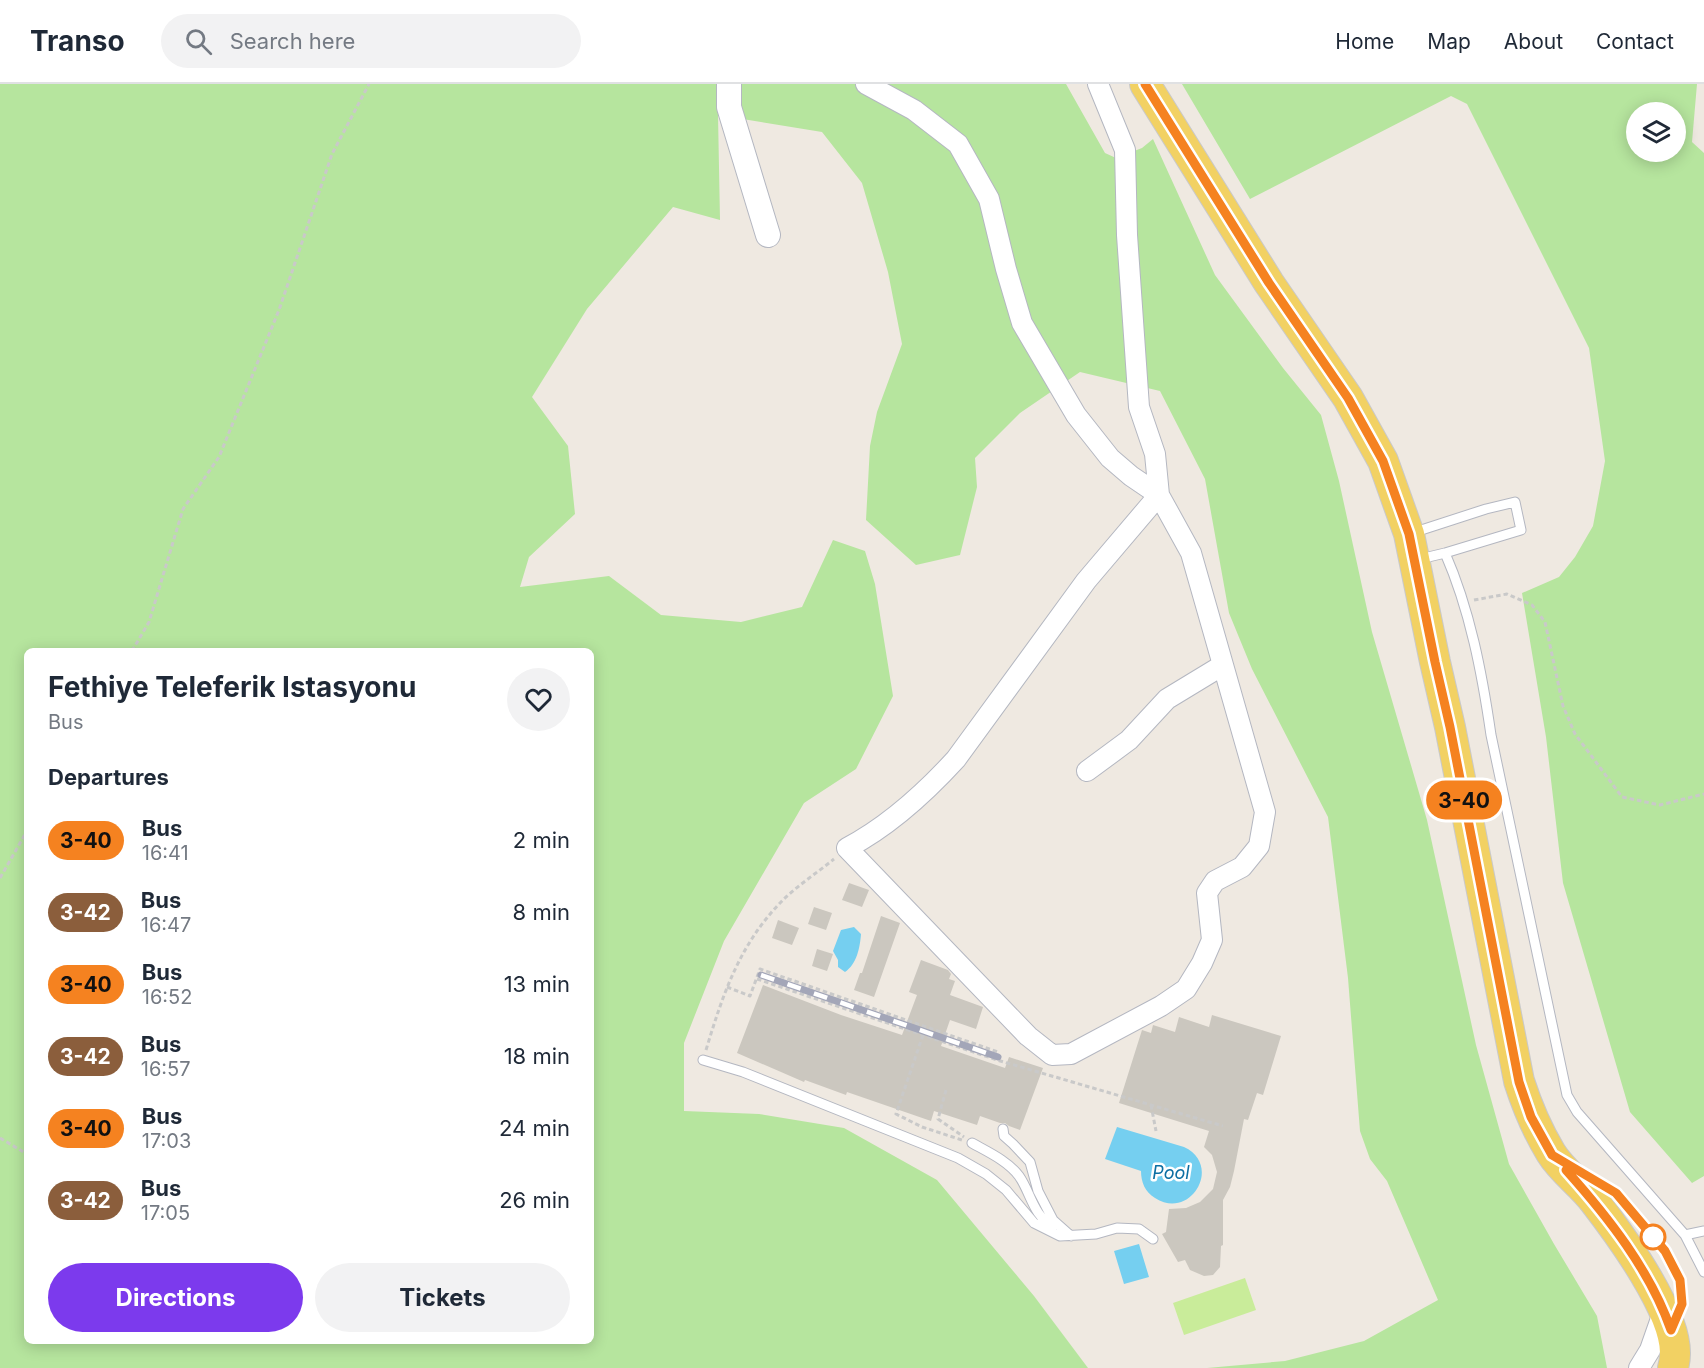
<!DOCTYPE html>
<style>
:root{--surface:#fff;--page:#f2f2f3;--text:#1f2937;--muted:#747a83;--line:#e0e1e3;--accent:#7c3aed}
body{margin:0;font-family:Inter,sans-serif;background:var(--page);color:var(--text);height:100vh;display:flex;flex-direction:column;font-size:22px;white-space:nowrap}
*{box-sizing:border-box;margin:0}
p{font-size:20px;color:var(--muted)}
.icon{flex:none;width:33px;height:33px;fill:none;stroke:currentColor;stroke-width:2;stroke-linecap:round;stroke-linejoin:round}
.map{position:relative;flex:1;overflow:hidden}
.side{position:absolute;left:24px;top:564px;width:570px;height:696px;display:flex;flex-direction:column;background:var(--surface);border-radius:9px;box-shadow:0 3px 15px #0003}
.side>*{flex:none}
.badge{padding:0 12px;border-radius:20px;font-size:21px;line-height:39px}
.controls{position:absolute;left:1626px;top:18px;display:grid;gap:12px}
.controls a{display:grid;place-items:center;width:60px;height:60px;border-radius:50%;background:var(--surface);box-shadow:0 3px 15px #0003;font-size:30px}
.map>.badge{position:absolute;translate:-50% -50%;box-shadow:0 0 0 3px #fff}
h2{padding:0 24px;font-size:22px;line-height:54px}
.round{display:grid;place-items:center;flex:none;width:63px;height:63px;border-radius:32px;background:var(--page)}
.overview{display:flex;align-items:center;justify-content:space-between;height:102px;padding:0 24px}
h1{font-size:28px;font-weight:700;line-height:45px}
.action{display:flex;gap:12px;margin-top:auto;padding:12px 24px}
.action a{flex:1;height:69px;border-radius:36px;background:var(--accent);color:#fff;font-size:24px;font-weight:700;line-height:69px;text-align:center}
.action a+a{background:var(--page);color:var(--text)}
ul{padding:0;list-style:none}
li{display:flex;align-items:center;gap:18px;height:72px;padding:0 24px}
li div{flex:1}
li b{display:block;font-size:22px}
li em{font-style:normal}
li .badge{min-width:66px;font-weight:700;text-align:center}
header{display:flex;align-items:center;gap:36px;box-sizing:border-box;height:84px;padding:0 30px;background:var(--surface);border-bottom:2px solid var(--line)}
header strong{font-size:28px}
nav{display:flex;gap:33px;margin-inline-start:auto;font-size:21px}
.search{width:420px;height:54px;background:var(--page);display:flex;align-items:center;gap:15px;box-sizing:border-box;padding:0 21px;border-radius:33px;color:var(--muted);font-size:22px}
.map>svg:first-child{display:block}
.green{fill:#b6e59e;fill-rule:evenodd}
.pitch{fill:#c9ec9a}
.water{fill:#75cff0}
.building{fill:#cbc7bf}
.lines{fill:none;stroke-linecap:round;stroke-linejoin:round}
.service-casing{stroke:#b4b7c1;stroke-width:11}
.minor-casing{stroke:#b4b7c1;stroke-width:22}
.tertiary-casing{stroke:#b4b7c1;stroke-width:26}
.primary-casing{stroke:#c9c9c9;stroke-width:32}
.path{stroke:#c9c9c9;stroke-width:3;stroke-dasharray:4.5 3;stroke-linecap:butt}
.service{stroke:#fff;stroke-width:9}
.minor{stroke:#fff;stroke-width:20}
.tertiary{stroke:#fff;stroke-width:24}
.primary{stroke:#f2d163;stroke-width:30}
.rail-casing{stroke:#a3a6b8;stroke-width:7}
.rail{stroke:#fff;stroke-width:4.5;stroke-dasharray:14;stroke-linecap:butt}
.line-casing{stroke:#fff;stroke-width:14}
.line{stroke:#f58220;stroke-width:9}
.stop-dot{fill:#fff;stroke:#f58220;stroke-width:3}
.labels{text-anchor:middle;stroke-width:5;stroke-linejoin:round;paint-order:stroke}
.water-label{font-size:18px;font-style:italic;fill:#0d6fa3;stroke:#fff}
</style>
<header>
<strong>Transo</strong>
<div class="search"><svg class="icon" aria-label="search" viewBox="0 0 24 24"><circle cx="10" cy="10" r="6"/><path d="M15 15l6 6"/></svg>Search here</div>
<nav><a>Home</a><a>Map</a><a>About</a><a>Contact</a></nav>
</header>
<div class="map">
<svg width="1704" height="1284" viewBox="0 0 1704 1284">
<rect width="100%" height="100%" fill="#efe9e1"/>
<path class="green" d="M0 0H1066L1105 69 1116 74 1142 64 1153 55 1215 191 1283 284 1321 331 1339 397 1372 548 1427 736 1476 961 1509 1080 1554 1160 1597 1232 1607 1284H1207L1285 1277 1364 1257 1438 1216 1387 1097 1370 1075 1360 1047 1348 894 1328 733 1252 585 1229 529 1205 395 1160 307 1080 288 1020 329 975 374 977 403 960 471 916 481 866 436 870 362 877 328 902 260 888 188 862 99 822 48 718 31 720 136 673 123 587 225 532 313 568 362 575 430 529 473 520 503 609 492 661 531 741 538 802 523 833 456 865 467 875 500 893 612 856 685 804 719 724 857 684 959V1027L759 1030 844 1044 937 1096 1034 1212 1088 1284H0ZM27 567H591V1257H27Z
M1182 0H1697L1692 58 1704 69V1092L1692 1099 1630 1028 1563 799 1546 653 1522 509 1559 493 1575 473 1593 442 1605 377 1589 264 1467 20 1451 12 1250 115ZM1636 28H1676V68H1636Z"/>
<path class="pitch" d="M1245 1194 1256 1226 1184 1251 1173 1219Z"/>
<path class="water" d="M854 843 861 850C860 863 857 880 845 888L838 883V876L833 867 841 846Z
M1117 1043 1184 1063C1223 1081 1191 1137 1155 1114 1145 1108 1141 1098 1141 1087L1105 1075Z
M1139 1160 1149 1193 1124 1200 1114 1167Z"/>
<path class="building" d="M849 799 869 806 862 823 842 816Z
M814 823 832 829 826 846 808 840Z
M881 832 900 839 874 913 854 906 860 889H862Z
M778 836 799 844 792 861 772 854Z
M817 865 833 870 827 887 812 882Z
M921 876 948 886 951 890 949 895 955 897 950 911 983 923 976 945 950 936 941 962 1005 984 1009 973 1043 984 1020 1046 1009 1042 1005 1039H1000L980 1032 977 1041 934 1027 931 1037 847 1008 846 1011 805 996 804 998 737 969 763 901 841 931 902 951 917 911 909 908Z
M1212 931 1281 952 1263 1011 1257 1009 1248 1036 1244 1035 1234 1087 1230 1103 1223 1116V1161L1221 1162 1220 1183 1213 1191 1204 1192 1190 1186 1185 1176 1178 1178 1162 1150 1166 1148 1169 1125 1186 1124 1200 1118 1213 1105 1217 1088 1212 1071 1204 1063 1209 1047 1119 1019 1142 946 1151 949 1153 941 1175 948 1179 933 1209 943Z"/>
<g class="lines">
<g class="service-casing">
<path id="service" d="M1412 449 1486 425 1515 418 1521 446 1445 469 1420 475
M1445 469C1470 526 1482 589 1491 651L1567 1011 1577 1028 1685 1151 1704 1188
M703 976 743 988 958 1074 986 1090 1006 1106 1034 1139 1060 1152 1096 1150 1117 1144 1139 1145 1153 1155
M1003 1045 1004 1052 1013 1060 1030 1078 1038 1107 1053 1136 1071 1152
M972 1059C988 1068 1008 1077 1019 1092 1031 1109 1033 1132 1053 1142
M1589 1093 1616 1109 1665 1167 1680 1196 1681 1220 1675 1236
M1685 1151 1704 1147"/>
</g>
<g class="minor-casing">
<path id="minor" d="M866 0 914 26 958 60 989 115 1006 185 1022 239 1076 331 1110 374 1131 392 1159 411 1191 469 1223 581 1167 615 1129 656 1087 687
M1098 0 1125 66 1127 151 1139 323 1155 370 1159 411 1086 497 956 675C924 710 889 742 847 764L1028 952 1052 971 1071 970 1161 922 1186 905 1202 879 1212 856 1207 809 1215 797 1242 783 1259 762 1265 728 1223 581
M1639 1284 1650 1266 1664 1226"/>
</g>
<g class="tertiary-casing">
<path id="tertiary" d="M729 0V23L768 151"/>
</g>
<g class="primary-casing">
<path id="primary" d="M1145 0 1269 199 1348 314 1383 377 1409 450 1435 578 1450 643 1519 997C1527 1022 1537 1046 1551 1069 1562 1087 1581 1100 1594 1117 1621 1152 1676 1227 1675 1270 1675 1275 1674 1280 1673 1284"/>
</g>
<path class="path" d="M1474 516 1507 510 1532 521 1545 538 1563 622 1575 650 1622 713 1660 721 1704 710
M132 567 149 538 183 425 219 373 279 226 332 70 369 0
M0 794 27 747
M757 895 997 976 1223 1042
M727 903 750 912 760 885 998 968 997 976
M923 951 896 1030 922 1043 962 1056
M706 966C723 910 739 862 780 819 795 803 817 789 834 775
M946 1006 938 1035 964 1053
M1151 1021 1156 1047
M0 1054 27 1070"/>
<use href="#service" class="service"/>
<use href="#minor" class="minor"/>
<use href="#tertiary" class="tertiary"/>
<use href="#primary" class="primary"/>
<g class="rail-casing">
<path id="rail" d="M761 891 998 973"/>
</g>
<use href="#rail" class="rail"/>
</g>
<g class="lines">
<g class="line-casing">
<path id="line" d="M1145 0 1269 199 1348 314 1383 377 1409 450 1435 578 1450 643 1519 998 1531 1033 1552 1071 1616 1109 1665 1167 1680 1196 1682 1220 1671 1246C1650 1186 1608 1133 1566 1086"/>
</g>
<use href="#line" class="line"/>
</g>
<circle class="stop-dot" cx="1653" cy="1153" r="12"/>
<g class="labels">
<g class="water-label">
<text x="1171" y="1095">Pool</text>
</g>
</g>
</svg>
<div class="controls">
<a><svg class="icon" aria-label="layers" viewBox="0 0 24 24"><path d="M12 4l9 5-9 5-9-5zM3 14l9 5 9-5"/></svg></a>
</div>
<b class="badge" style="left:1464px;top:716px;background:#f58220;color:#111">3-40</b>
<section class="side">
<div class="overview"><div><h1>Fethiye Teleferik Istasyonu</h1><p>Bus</p></div><a class="round"><svg class="icon" aria-label="heart" viewBox="0 0 24 24"><path d="M12 20l-8-8c-3-5 5-10 8-4 3-6 11-1 8 4z"/></svg></a></div>
<h2>Departures</h2>
<ul>
<li><span class="badge" style="background:#f58220;color:#111">3-40</span><div><b>Bus</b><p>16:41</p></div><em>2 min</em></li>
<li><span class="badge" style="background:#8b5e3c;color:#fff">3-42</span><div><b>Bus</b><p>16:47</p></div><em>8 min</em></li>
<li><span class="badge" style="background:#f58220;color:#111">3-40</span><div><b>Bus</b><p>16:52</p></div><em>13 min</em></li>
<li><span class="badge" style="background:#8b5e3c;color:#fff">3-42</span><div><b>Bus</b><p>16:57</p></div><em>18 min</em></li>
<li><span class="badge" style="background:#f58220;color:#111">3-40</span><div><b>Bus</b><p>17:03</p></div><em>24 min</em></li>
<li><span class="badge" style="background:#8b5e3c;color:#fff">3-42</span><div><b>Bus</b><p>17:05</p></div><em>26 min</em></li>
</ul>
<div class="action"><a>Directions</a><a>Tickets</a></div>
</section>
</div>
